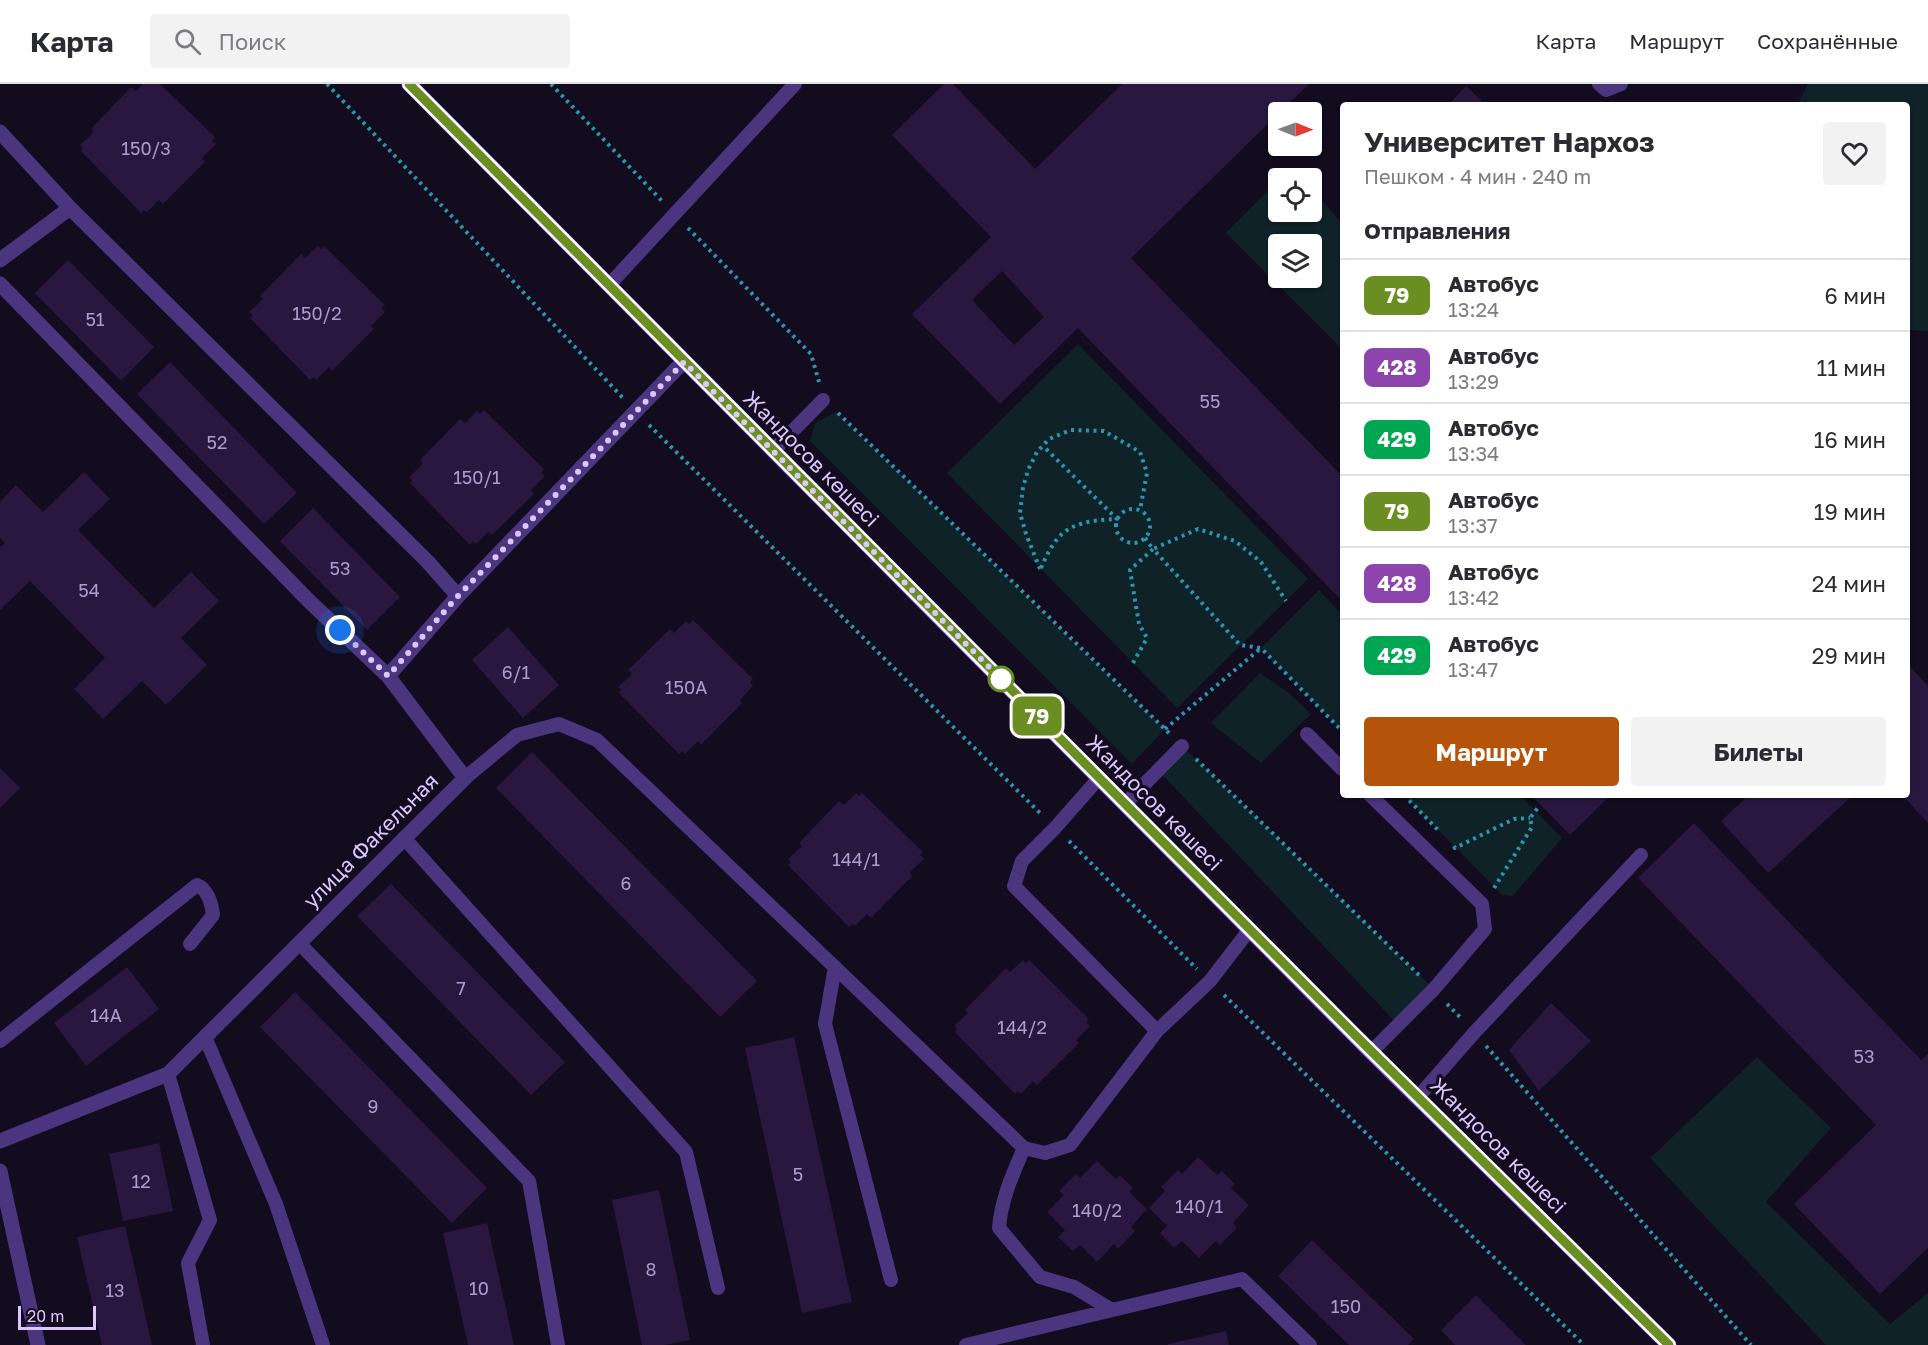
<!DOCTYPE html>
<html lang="ru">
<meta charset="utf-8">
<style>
:root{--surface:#fff;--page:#f2f2f3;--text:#2b2b33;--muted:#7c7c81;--line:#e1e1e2;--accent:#b45309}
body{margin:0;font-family:"Golos Text",sans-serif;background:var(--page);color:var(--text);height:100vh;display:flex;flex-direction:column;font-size:22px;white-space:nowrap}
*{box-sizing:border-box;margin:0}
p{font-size:20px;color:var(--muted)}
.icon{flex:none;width:33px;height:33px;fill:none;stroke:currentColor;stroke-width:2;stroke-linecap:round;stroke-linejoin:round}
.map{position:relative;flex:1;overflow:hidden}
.drawer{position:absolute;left:1340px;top:18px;width:570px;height:696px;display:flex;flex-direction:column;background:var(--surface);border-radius:6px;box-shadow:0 2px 4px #0004}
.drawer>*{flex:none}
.badge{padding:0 12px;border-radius:9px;font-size:21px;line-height:39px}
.needle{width:39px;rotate:91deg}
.tools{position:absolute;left:1268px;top:18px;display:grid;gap:12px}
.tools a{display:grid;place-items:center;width:54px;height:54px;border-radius:6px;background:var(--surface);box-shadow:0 2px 4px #0004;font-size:30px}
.scale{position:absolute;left:18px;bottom:15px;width:78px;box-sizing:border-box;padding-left:6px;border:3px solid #dcc8ff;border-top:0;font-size:16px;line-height:21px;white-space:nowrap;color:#dcc8ff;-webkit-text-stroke:4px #130b1e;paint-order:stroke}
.you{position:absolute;width:30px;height:30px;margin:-15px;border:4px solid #fff;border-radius:50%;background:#1a73e8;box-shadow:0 0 0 9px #1a73e833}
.map>.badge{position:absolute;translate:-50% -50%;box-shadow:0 0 0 3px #fff}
h2{padding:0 24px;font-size:22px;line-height:54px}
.round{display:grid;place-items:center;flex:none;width:63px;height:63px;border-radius:6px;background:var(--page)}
.headline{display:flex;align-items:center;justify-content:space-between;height:102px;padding:0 24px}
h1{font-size:28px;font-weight:700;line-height:45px}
.action{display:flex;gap:12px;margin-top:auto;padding:12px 24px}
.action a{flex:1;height:69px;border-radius:6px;background:var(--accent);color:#fff;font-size:24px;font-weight:700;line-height:69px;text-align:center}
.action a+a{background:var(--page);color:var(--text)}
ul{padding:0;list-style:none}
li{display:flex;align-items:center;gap:18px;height:72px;padding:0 24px;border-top:2px solid var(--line)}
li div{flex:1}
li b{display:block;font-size:22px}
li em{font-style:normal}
li .badge{min-width:66px;font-weight:700;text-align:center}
header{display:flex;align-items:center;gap:36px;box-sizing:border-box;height:84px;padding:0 30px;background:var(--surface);border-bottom:2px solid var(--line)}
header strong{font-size:28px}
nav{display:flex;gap:33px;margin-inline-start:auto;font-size:21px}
.search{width:420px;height:54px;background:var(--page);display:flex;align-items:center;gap:15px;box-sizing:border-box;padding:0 21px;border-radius:6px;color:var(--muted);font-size:22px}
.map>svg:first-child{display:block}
.green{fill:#0e2228;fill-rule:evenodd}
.building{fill:#29173f;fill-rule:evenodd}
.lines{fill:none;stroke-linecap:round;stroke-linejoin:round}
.path{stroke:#2a96b1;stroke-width:4;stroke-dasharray:3 4.5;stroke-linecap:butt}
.service{stroke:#4b357e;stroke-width:14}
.minor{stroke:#4b357e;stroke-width:15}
.secondary{stroke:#8c5fff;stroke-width:15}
.line-casing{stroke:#fff;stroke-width:14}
.line{stroke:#6b8e23;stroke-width:9}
.walk{stroke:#dcc8ff;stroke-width:6;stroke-dasharray:0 10.8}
.stop-dot{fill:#fff;stroke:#6b8e23;stroke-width:3}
.labels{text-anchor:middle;stroke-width:6;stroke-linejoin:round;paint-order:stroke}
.number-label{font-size:18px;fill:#af9ccf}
.street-label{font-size:21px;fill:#dcc8ff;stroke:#130b1e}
</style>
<header>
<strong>Карта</strong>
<div class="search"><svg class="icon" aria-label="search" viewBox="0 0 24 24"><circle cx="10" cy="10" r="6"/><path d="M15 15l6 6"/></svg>Поиск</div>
<nav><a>Карта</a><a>Маршрут</a><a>Сохранённые</a></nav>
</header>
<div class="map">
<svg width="1928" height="1261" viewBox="0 0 1928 1261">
<rect width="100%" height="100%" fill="#130b1e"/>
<path class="green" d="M1808 0H1928V247L1907 246 1906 21H1797Z
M1278 96V128H1311V105L1342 139V265L1226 149ZM1311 160V194H1278V160Z
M1078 260 1308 495 1177 624 947 389Z
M836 328 1165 645 1132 680 810 357 815 339Z
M1319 506 1342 530V647L1261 564Z
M1260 589 1289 609 1311 630 1261 679 1211 639Z
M1182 662 1434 905 1398 941 1158 686Z
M1404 711H1520L1562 754 1513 812 1502 811Z
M1757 973 1831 1044 1766 1118 1890 1240 1928 1209V1261H1826L1650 1074Z"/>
<path class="building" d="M143 0H160L215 53 212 57 216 60 202 74 205 78 163 120 159 116 147 128 144 126 141 129 81 67 83 64 80 61 94 48 91 45 131 3 136 7Z
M944 0H953L1035 85 1122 0H1309L1280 28H1278V30L1131 174 1342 392V517L1078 244 1000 320 912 230 991 153 892 51ZM1002 187 1044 233 1014 261 972 216Z
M1466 2 1486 21H1448Z
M318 162 321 165 324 162 385 221 381 224 385 228 371 242 374 245 332 287 329 283 316 296 314 293 310 296 250 234 253 231 249 228 263 215 260 212 301 170 305 174Z
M68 176 154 263 121 297 35 209Z
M170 278 297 409 264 440 137 310Z
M484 326 544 385 541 389 545 392 531 406 534 410 492 451 488 448 476 460 473 457 470 461 410 399 412 396 409 393 423 380 420 376 460 335 465 339 477 327 480 330Z
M84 388 110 415 78 446 154 524 191 488 219 517 181 554 207 581 166 621 142 597 103 635 74 605 105 574 30 497 0 526V463L5 459 0 454V418L16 401 43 428Z
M313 424 400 513 367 546 280 457Z
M693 536 753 595 750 598 753 602 740 616 742 619 701 661 698 657 685 670 682 667 679 670 618 608 622 606 618 603 632 590 628 586 670 545 674 549 686 537 689 540Z
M508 543 559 601 523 634 472 576Z
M1906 578 1928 602V739L1902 711H1906Z
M532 668 757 897 720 933 496 704Z
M0 684 20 704 0 724Z
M856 709 859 712 862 709 923 768 920 771 924 775 910 788 912 792 871 834 867 830 855 842 852 840 849 843 788 781 791 778 788 775 802 762 799 759 839 717 844 721Z
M1531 711H1611L1570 751Z
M1749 711H1853L1768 789 1721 737Z
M1694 739 1921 976 1928 970V1164L1880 1210 1794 1120 1876 1041 1638 794Z
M391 800 565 978 531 1011 357 832Z
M1023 876 1026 879 1029 876 1089 935 1086 938 1090 942 1076 956 1079 959 1037 1001 1033 997 1021 1010 1018 1007 1015 1010 955 948 957 945 954 942 968 929 965 926 1006 884 1010 888Z
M127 883 159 925 86 982 54 939Z
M295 908 487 1104 452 1139 260 943Z
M1551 919 1591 957 1539 1007 1509 966Z
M794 953 852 1218 802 1229 745 964Z
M159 1059 173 1127 123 1137 109 1070Z
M1198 1073 1217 1091 1222 1087 1235 1100 1231 1104 1249 1121 1233 1139 1237 1144 1220 1161 1216 1157 1199 1174 1182 1157 1174 1164 1160 1149 1167 1142 1149 1124 1165 1107 1161 1103 1178 1086 1182 1090Z
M1097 1077 1116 1095 1120 1091 1133 1104 1129 1108 1147 1125 1131 1143 1135 1147 1118 1165 1114 1160 1097 1178 1080 1161 1073 1167 1058 1153 1065 1146 1047 1128 1064 1111 1059 1107 1076 1090 1080 1094Z
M659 1106 690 1256 665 1261H642L612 1116Z
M487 1139 514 1261H468L443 1149Z
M125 1142 152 1261H102L77 1153Z
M1312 1156 1414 1255 1408 1261H1349L1278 1192Z
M1476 1211 1526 1261H1455L1441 1246Z
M1226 1247 1229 1261H1168V1260Z"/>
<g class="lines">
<path class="path" d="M327 0 623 314
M551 0 662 117
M688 144 811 270 819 298
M838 329 1169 649
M649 341 1042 731
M1116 442a17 17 0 1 1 34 0a17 17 0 1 1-34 0Z
M1145 454 1153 465 1198 445 1235 457 1261 478 1286 517
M1041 484C1045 475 1049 466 1055 458 1068 438 1095 436 1117 435L1043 362
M1040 485 1026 450 1020 429 1023 403 1029 384 1037 368 1049 355 1071 346 1104 347 1140 368 1147 389 1140 426
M1133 579 1147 554 1139 540 1130 486 1153 465 1240 561 1261 564 1342 647
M1165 645 1261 564
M1196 675 1421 893
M1404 711 1438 746
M1069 757 1197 885
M1454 762 1455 764 1514 735 1530 734
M1494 804 1532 743 1530 734 1540 721
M1224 911 1584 1261
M1447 920 1461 934
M1486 962 1751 1261"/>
<path class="service" d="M1599 0 1606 6 1621 0
M609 201 795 0
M773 367 823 316
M1307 650 1342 685
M465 694 517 651 559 640 597 656 1024 1064 1045 1069 1070 1061 1157 947 1210 897 1250 845
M1099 694 1055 744 1022 777 1014 802 1157 947
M1370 711 1482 820 1485 845 1434 905 1371 968
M1125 720 1182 662
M404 754 686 1068 718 1204
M299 859 529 1097 558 1261
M835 883 825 940 891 1196
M205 953 276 1120 323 1261
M0 957 197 801C208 805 212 821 213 831L190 860
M168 990 210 1136 188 1179 203 1261
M1418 1013 1474 949 1641 771
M1024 1064C1013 1089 1001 1116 999 1144L1040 1193 1074 1203 1112 1226
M966 1261 1242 1195 1310 1261"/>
<path class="minor" d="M0 48 70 124 427 477 458 512
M0 176 70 124
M0 200 308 516 388 592
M0 1057 168 990 465 694 388 592 458 512 684 277
M0 1087 38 1261"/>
<path class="secondary" d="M409 0 1371 968 1669 1261"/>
</g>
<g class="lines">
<g class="line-casing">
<path id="line" d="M409 0 1356 952 1669 1261"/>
</g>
<use href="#line" class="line"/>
<path class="walk" d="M340 546 388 592 458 512 684 278 1001 595"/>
</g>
<circle class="stop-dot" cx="1001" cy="595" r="12"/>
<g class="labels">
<g class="number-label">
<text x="146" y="71">150/3</text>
<text x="317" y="236">150/2</text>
<text x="95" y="242">51</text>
<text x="1210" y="324">55</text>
<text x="217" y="365">52</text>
<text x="477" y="400">150/1</text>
<text x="340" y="491">53</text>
<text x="89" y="513">54</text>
<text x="516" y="595">6/1</text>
<text x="686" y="610">150A</text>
<text x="856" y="782">144/1</text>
<text x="626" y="806">6</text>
<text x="461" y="911">7</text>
<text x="106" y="938">14А</text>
<text x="1022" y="950">144/2</text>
<text x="1864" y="979">53</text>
<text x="373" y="1029">9</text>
<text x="798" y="1097">5</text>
<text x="141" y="1104">12</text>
<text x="1199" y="1129">140/1</text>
<text x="1097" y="1133">140/2</text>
<text x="651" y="1192">8</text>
<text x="479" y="1211">10</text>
<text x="115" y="1213">13</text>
<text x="1346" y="1229">150</text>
</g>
<g class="street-label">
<text transform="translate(811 375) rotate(45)" y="7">Жандосов көшесі</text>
<text transform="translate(1154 719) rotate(45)" y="7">Жандосов көшесі</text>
<text transform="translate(371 757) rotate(-45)" y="7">улица Факельная</text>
<text transform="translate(1498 1062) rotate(45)" y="7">Жандосов көшесі</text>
</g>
</g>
</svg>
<div class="tools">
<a><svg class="needle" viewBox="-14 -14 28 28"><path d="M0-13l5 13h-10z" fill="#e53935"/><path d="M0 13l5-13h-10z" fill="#7c7c81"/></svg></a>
<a><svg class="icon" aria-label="locate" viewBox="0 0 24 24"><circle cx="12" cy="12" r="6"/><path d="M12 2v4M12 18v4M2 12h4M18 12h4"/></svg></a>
<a><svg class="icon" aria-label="layers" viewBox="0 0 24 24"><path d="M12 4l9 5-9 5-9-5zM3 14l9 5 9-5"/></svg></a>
</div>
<div class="scale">20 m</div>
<div class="you" style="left:340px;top:546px"></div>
<b class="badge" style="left:1037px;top:632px;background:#6b8e23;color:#fff">79</b>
<section class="drawer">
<div class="headline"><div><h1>Университет Нархоз</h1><p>Пешком · 4 мин · 240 m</p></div><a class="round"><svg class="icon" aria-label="heart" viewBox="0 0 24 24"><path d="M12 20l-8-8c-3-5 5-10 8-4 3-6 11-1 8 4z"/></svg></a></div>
<h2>Отправления</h2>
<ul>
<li><span class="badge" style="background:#6b8e23;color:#fff">79</span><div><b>Автобус</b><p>13:24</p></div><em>6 мин</em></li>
<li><span class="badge" style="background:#8e44ad;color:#fff">428</span><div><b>Автобус</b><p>13:29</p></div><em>11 мин</em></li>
<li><span class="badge" style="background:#00a651;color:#fff">429</span><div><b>Автобус</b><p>13:34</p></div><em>16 мин</em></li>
<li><span class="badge" style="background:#6b8e23;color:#fff">79</span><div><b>Автобус</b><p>13:37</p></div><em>19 мин</em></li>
<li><span class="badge" style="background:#8e44ad;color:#fff">428</span><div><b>Автобус</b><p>13:42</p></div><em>24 мин</em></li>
<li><span class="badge" style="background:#00a651;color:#fff">429</span><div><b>Автобус</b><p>13:47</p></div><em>29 мин</em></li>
</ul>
<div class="action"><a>Маршрут</a><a>Билеты</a></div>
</section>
</div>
